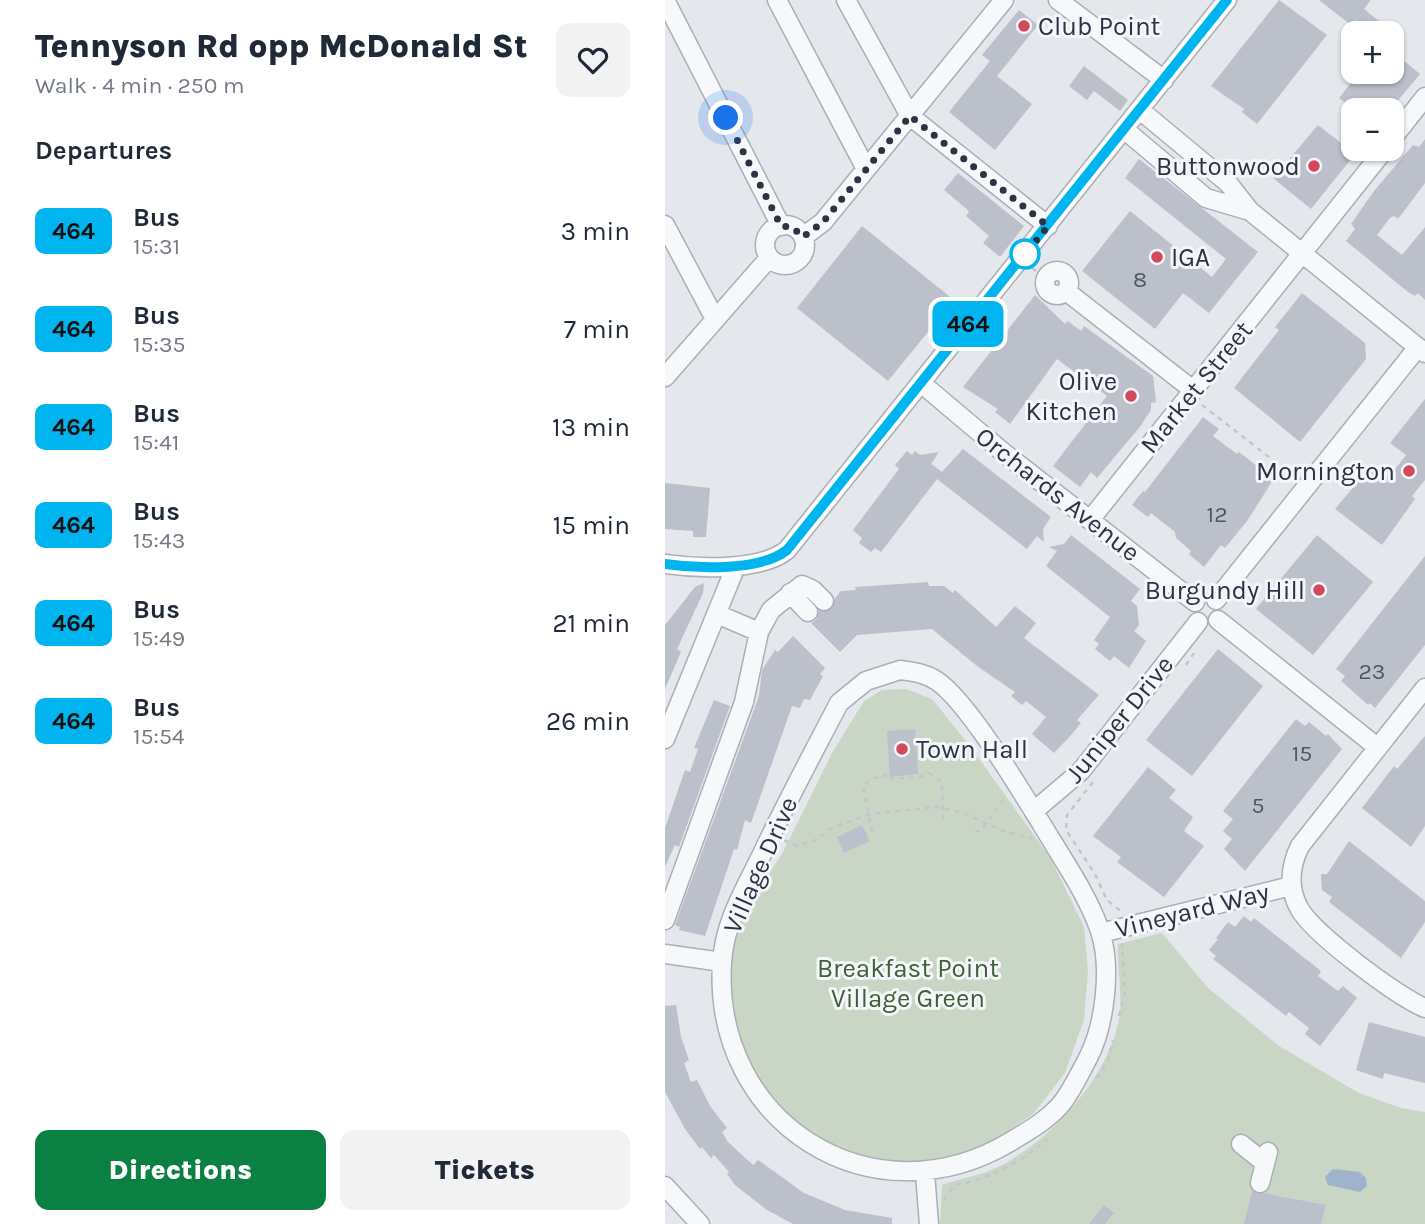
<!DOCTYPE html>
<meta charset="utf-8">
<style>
:root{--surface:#fff;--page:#f2f2f3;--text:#1f2937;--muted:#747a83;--accent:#0b8043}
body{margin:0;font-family:Karla,sans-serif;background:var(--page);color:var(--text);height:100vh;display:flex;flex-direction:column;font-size:26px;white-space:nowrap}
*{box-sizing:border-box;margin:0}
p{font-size:23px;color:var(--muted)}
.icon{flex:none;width:38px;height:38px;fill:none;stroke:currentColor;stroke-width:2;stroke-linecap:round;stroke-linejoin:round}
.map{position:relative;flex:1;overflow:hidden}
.side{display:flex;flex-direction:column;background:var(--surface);width:665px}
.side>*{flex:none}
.badge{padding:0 14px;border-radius:10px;font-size:24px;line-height:46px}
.fabs{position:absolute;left:676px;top:21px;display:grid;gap:14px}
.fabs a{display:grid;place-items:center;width:63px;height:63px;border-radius:14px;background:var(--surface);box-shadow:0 2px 5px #0004;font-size:35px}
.you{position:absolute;width:35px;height:35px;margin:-18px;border:5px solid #fff;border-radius:50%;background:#1a73e8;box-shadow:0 0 0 10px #1a73e833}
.map>.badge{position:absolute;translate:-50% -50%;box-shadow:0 0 0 4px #fff}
h2{padding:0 35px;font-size:26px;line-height:63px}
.round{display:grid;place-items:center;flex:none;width:74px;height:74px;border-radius:14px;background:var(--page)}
.overview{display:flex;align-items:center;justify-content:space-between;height:119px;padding:0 35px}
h1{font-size:33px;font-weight:800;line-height:52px}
.primary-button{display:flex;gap:14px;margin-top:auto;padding:14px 35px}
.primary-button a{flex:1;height:80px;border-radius:14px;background:var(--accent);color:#fff;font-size:28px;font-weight:800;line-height:80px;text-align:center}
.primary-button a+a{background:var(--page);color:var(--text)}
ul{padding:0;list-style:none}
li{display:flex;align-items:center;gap:21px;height:98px;padding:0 35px}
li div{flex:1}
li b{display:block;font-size:26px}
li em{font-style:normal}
li .badge{min-width:77px;font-weight:700;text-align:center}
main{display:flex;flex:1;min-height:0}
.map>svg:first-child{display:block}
.green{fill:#c9d6c5}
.water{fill:#9fb4cc}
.building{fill:#bbc0ca}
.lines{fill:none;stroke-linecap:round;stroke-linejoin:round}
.minor-casing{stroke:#a9aeb7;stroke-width:21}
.path{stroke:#c2c5cb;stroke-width:2.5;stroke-dasharray:5 5;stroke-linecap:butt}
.minor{stroke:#f7f8fa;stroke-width:18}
.line-casing{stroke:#fff;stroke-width:16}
.line{stroke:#00b5ef;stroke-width:10}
.walk{stroke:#2b3445;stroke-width:7;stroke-dasharray:0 12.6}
.poi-dot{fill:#d1495b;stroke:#f4f6f9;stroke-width:2.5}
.stop-dot{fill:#fff;stroke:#00b5ef;stroke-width:3.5}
.labels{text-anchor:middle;stroke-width:6;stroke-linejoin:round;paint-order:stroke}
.number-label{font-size:23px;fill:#4f5766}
.poi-label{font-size:26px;fill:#2b3445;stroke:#f4f6f9;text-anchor:end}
.street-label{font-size:26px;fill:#2b3445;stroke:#f4f6f9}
.park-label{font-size:26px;fill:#3f6138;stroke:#f4f6f9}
</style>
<main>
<section class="side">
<div class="overview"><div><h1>Tennyson Rd opp McDonald St</h1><p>Walk · 4 min · 250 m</p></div><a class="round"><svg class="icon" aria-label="heart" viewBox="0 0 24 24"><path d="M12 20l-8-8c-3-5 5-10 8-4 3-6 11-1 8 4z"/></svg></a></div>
<h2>Departures</h2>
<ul>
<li><span class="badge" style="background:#00b5ef;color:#111">464</span><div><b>Bus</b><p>15:31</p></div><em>3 min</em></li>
<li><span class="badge" style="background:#00b5ef;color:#111">464</span><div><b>Bus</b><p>15:35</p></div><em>7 min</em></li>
<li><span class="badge" style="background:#00b5ef;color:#111">464</span><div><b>Bus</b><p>15:41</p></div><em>13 min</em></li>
<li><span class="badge" style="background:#00b5ef;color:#111">464</span><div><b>Bus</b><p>15:43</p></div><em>15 min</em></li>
<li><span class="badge" style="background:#00b5ef;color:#111">464</span><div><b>Bus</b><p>15:49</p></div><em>21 min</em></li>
<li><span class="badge" style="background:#00b5ef;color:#111">464</span><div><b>Bus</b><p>15:54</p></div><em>26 min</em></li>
</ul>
<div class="primary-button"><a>Directions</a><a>Tickets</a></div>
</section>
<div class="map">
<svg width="760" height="1224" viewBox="0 0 760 1224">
<rect width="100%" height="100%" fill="#e4e7ec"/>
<path class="green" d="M241 689 267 699 305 746 386 859 419 927 423 971 419 1020 400 1073 368 1114 325 1143 279 1162 233 1164 177 1154 132 1123 96 1084 68 1032 65 964 78 912 117 854 167 753 199 701 217 690Z
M497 933 543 988 614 1046 694 1093 736 1108 760 1112V1224H275L277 1185C295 1178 316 1176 333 1167 386 1141 447 1074 455 1013 457 991 452 967 453 944Z"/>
<path class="water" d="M668 1169 695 1172 701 1178 702 1186 695 1192 663 1185 660 1177Z"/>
<path class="building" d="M614 0 662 35 592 124 577 112 579 109 546 86Z
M654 0H706L699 9 729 33H708L690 20 686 25Z
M354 10 373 25 332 76 367 104 330 150 284 112 325 61 317 55Z
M726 50 755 74 725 110H690L674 98 695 72H726Z
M419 66 463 100 455 111 429 91 422 100 404 86Z
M653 125 690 154 646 209 608 178Z
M760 139V183L733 219 729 216 725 218 712 235 737 255 760 227V300L753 293 750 296 743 292 681 241 690 229 686 224 709 191 748 145 754 147Z
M474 159 593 252 544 313 518 293 490 329 417 271 465 211 547 277 561 259 460 178Z
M293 173 359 226 335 257 318 243 324 236 301 216 304 211 279 190Z
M197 226 289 300 223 381 132 308Z
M637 293 700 343 701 359 635 442 569 388 614 330 610 327Z
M370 295 400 324 403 321 416 331 419 326 488 376 491 402 486 403V410L474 428 432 478 426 472 415 487 388 466 442 396 392 359 345 424 330 412 333 409 298 387Z
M760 399V480L747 496 750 499 717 545 670 509 707 465 724 477 741 455 725 443Z
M538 417 554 429 548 436 572 454 574 452 593 467 597 462 612 474 582 521 560 548 556 545 539 567 524 554 526 551 511 538 510 532 486 513 483 517 467 505 478 491 480 492Z
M298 449 386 517 378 529 379 542 372 536 362 549 272 479 216 552 210 548 206 552 194 543 197 538 188 530 234 469 230 465 242 451 247 455 250 451 255 455 274 452 266 464 277 472 275 474Z
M0 483 45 488 41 537H28V531L0 529Z
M406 535 475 589 466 601 472 606 474 625 469 631 481 641 464 668 449 656 445 661 430 649 434 644 429 640 445 617 381 566 392 551 384 547 399 544Z
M652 535 708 582 648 655 591 609Z
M760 556V645L710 708 705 703 703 705 676 681 680 676 671 669Z
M263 582 264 586H279L288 593 290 590 331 627 350 606 371 623 359 638 434 695 412 720 416 723 407 734 389 753 367 734 381 717 361 701 357 705 346 696 350 692 312 666 267 629 192 635 175 652 146 623 151 620 154 611 167 608 170 598 176 591 191 590 190 587Z
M39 583 38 593 12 649 16 652 0 689V625L30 587Z
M128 636 160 668 155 674 158 676 145 700 139 699 135 708 127 706 86 823 80 820 72 850 69 849 40 936 14 930 15 927 10 925 94 696 97 670 110 650 113 652Z
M553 649 598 686 527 776 481 740Z
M49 700 65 706 14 847 10 845 0 867V828L20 770 25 772 33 749 29 748Z
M631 719 640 726 644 722 661 736 663 734 677 749 580 871 559 849 567 839 558 831 568 819 558 811Z
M250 729 253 774 225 777 222 731Z
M760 736V826L746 847 697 808 729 766 732 769Z
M483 767 511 790 504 798 528 817 519 831 539 846 499 897 452 862 456 857 428 836Z
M197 825 205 841 179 853 172 837Z
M684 841 760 901V922L736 958 664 902 667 897 657 890 656 874H662Z
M579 916 586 922 589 918 656 971 653 976 673 991 678 986 692 998 655 1046 640 1034 644 1028 624 1012 621 1016 548 959 551 956 544 950 553 939 551 938 563 922 570 927Z
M11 1005 16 1037 24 1060 19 1063 26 1082 32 1080 45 1106 62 1128 57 1132 63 1142 88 1165 93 1160 139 1193 180 1210 227 1218V1224H128L102 1210 70 1185 62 1174 64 1172 49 1155 46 1158 37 1147 35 1149 20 1129 0 1092V1006Z
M704 1022 760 1037V1083L719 1073 718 1079 691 1070Z
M587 1191 661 1205 656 1224H579Z
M439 1205 449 1213 440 1224H424Z"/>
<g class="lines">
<g class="minor-casing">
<path id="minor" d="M0 0 116 226
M112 0 201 169
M181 0 245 116 383 226
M393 0 499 80
M475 110 563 183 585 211 760 353
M460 130 541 198 585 211
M726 140 760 97
M0 225 50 319
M100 245a20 20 0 1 1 40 0a20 20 0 1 1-40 0Z
M138 237 158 222 339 0
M380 283a12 12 0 1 1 24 0a12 12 0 1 1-24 0Z
M401 291 528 390
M0 377 104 258
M256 383 339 453 530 602
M425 520 720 149
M0 564C33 569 96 571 122 550L562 0
M125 593 143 612
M551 600 753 347
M52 614 94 632
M553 620 712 747
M235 670C248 672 261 673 272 681 302 701 355 789 376 823 396 857 422 893 435 931 447 967 440 1025 423 1058 415 1073 407 1090 397 1103 383 1120 363 1131 345 1142 207 1224 47 1123 57 963 59 923 80 889 97 854 121 803 148 753 174 703L201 681Z
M760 688 635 846C625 866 623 888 634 908 647 933 733 997 760 1008
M0 739 71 566
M369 811 416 771 533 622
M0 920 79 702 94 632 106 610 137 585 148 590 159 601
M436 933 626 886
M0 954 57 962
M576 1144 600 1163
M260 1173 264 1224
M595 1183 603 1152
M0 1186 35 1224"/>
</g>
<path class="path" d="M367 268 376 275H382
M537 405 631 478
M521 665 529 653
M428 782 402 815 401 830 430 874 442 900 457 912
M310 831H316L341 796
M207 832 198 786 206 779 221 775V779L255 777 264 773 277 782 278 819 282 822
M119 840 132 846 151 840 167 828 205 814 272 807 298 813 341 832 367 838
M454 1016 460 993 457 943
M432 1078 443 1061 448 1040
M279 1200 289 1185C327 1179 358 1161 387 1135"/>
<use href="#minor" class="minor"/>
</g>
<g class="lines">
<g class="line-casing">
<path id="line" d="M0 564C33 569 96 571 122 550L562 0"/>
</g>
<use href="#line" class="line"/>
<path class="walk" d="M61 118 116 226 127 227 138 237 158 222 245 116 383 226 360 254"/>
</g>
<g class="poi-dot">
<circle cx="359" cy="26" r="7"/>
<circle cx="649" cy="166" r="7"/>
<circle cx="492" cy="257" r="7"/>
<circle cx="466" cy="396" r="7"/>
<circle cx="744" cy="471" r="7"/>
<circle cx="654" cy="590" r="7"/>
<circle cx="237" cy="749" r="7"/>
</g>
<circle class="stop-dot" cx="360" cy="254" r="14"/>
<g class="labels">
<g class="number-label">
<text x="475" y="287">8</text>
<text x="552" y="522">12</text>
<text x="707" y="679">23</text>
<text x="637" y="761">15</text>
<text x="593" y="813">5</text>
</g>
<g class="poi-label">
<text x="373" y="35" text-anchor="start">Club Point</text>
<text x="635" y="175">Buttonwood</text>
<text x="506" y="266" text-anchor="start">IGA</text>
<text x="452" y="390">Olive<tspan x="452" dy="30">Kitchen</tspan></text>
<text x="730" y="480">Mornington</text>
<text x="640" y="599">Burgundy Hill</text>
<text x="251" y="758" text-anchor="start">Town Hall</text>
</g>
<g class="street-label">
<text transform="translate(531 387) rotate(-51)" y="9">Market Street</text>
<text transform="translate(393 494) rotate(38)" y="9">Orchards Avenue</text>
<text transform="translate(454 719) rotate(-51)" y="9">Juniper Drive</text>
<text transform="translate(95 865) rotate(-66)" y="9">Village Drive</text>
<text transform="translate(527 910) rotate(-14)" y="9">Vineyard Way</text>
</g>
<g class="park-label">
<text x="243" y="977">Breakfast Point<tspan x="243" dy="30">Village Green</tspan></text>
</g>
</g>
</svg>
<div class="fabs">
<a>+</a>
<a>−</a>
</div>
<div class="you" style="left:61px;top:118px"></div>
<b class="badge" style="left:303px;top:324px;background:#00b5ef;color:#111">464</b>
</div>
</main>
